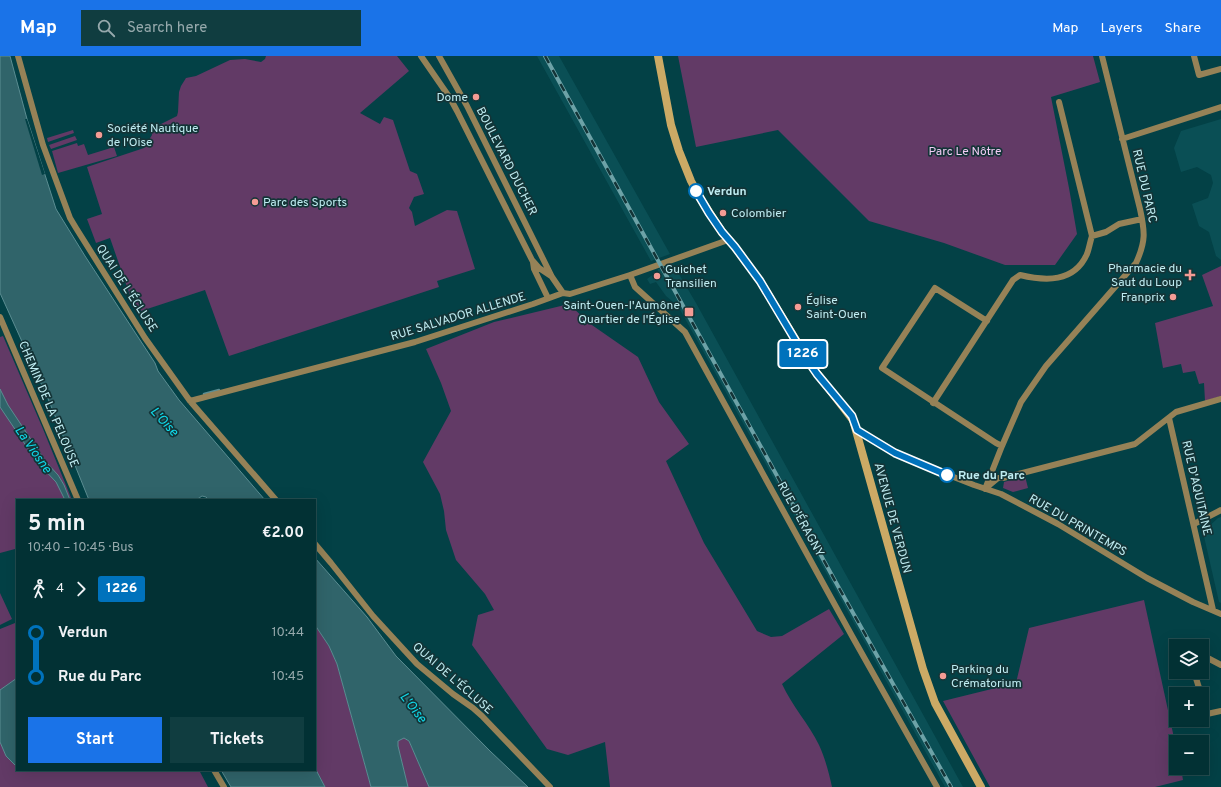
<!DOCTYPE html>
<meta charset="utf-8">
<style>
:root{--surface:#023134;--page:#103d40;--text:#f1f3f6;--muted:#96a9ac;--line:#234c4f;--accent:#1a73e8}
body{margin:0;font-family:Overpass,sans-serif;background:var(--page);color:var(--text);height:100vh;display:flex;flex-direction:column;font-size:15px;white-space:nowrap}
*{box-sizing:border-box;margin:0}
p{font-size:13px;color:var(--muted)}
.icon{flex:none;width:22px;height:22px;fill:none;stroke:currentColor;stroke-width:2;stroke-linecap:round;stroke-linejoin:round}
.map{position:relative;flex:1;overflow:hidden}
.panel{position:absolute;left:16px;top:443px;width:300px;height:272px;display:flex;flex-direction:column;background:var(--surface);border-radius:0px;box-shadow:0 4px 16px #0002,0 0 0 1px var(--line)}
.panel>*{flex:none}
.badge{padding:0 8px;border-radius:3px;font-size:14px;line-height:26px}
.buttons{position:absolute;left:1169px;top:583px;display:grid;gap:8px}
.buttons a{display:grid;place-items:center;width:40px;height:40px;border-radius:0px;background:var(--surface);box-shadow:0 4px 16px #0002,0 0 0 1px var(--line);font-size:20px}
.map>.badge{position:absolute;translate:-50% -50%;box-shadow:0 0 0 2px #fff}
.legs{display:flex;align-items:center;gap:6px;height:44px;padding:0 12px;font-size:13px}
.legs p{margin-inline-start:auto}
.head{display:flex;align-items:center;justify-content:space-between;height:68px;padding:0 12px}
h1{font-size:22px;font-weight:700;line-height:30px}
.action{display:flex;gap:8px;margin-top:auto;padding:8px 12px}
.action a{flex:1;height:46px;border-radius:0px;background:var(--accent);color:#fff;font-size:16px;font-weight:700;line-height:46px;text-align:center}
.action a+a{background:var(--page);color:var(--text)}
ul{padding:0 12px;list-style:none}
li{display:flex;align-items:center;gap:14px;height:44px;font-size:15px}
li i{display:grid;place-items:center;width:6px;height:100%;margin:0 5px;background:currentColor}
li i::after{content:'';width:10px;height:10px;margin:-5px;border:3px solid;border-radius:50%;background:var(--surface)}
li p{margin-inline-start:auto}
li:first-child i{background:linear-gradient(#0000 50%,currentColor 0)}
li:last-child i{background:linear-gradient(currentColor 50%,#0000 0)}
header{display:flex;align-items:center;gap:24px;box-sizing:border-box;height:56px;padding:0 20px;background:var(--accent);color:#fff}
header strong{font-size:19px}
nav{display:flex;gap:22px;margin-inline-start:auto;font-size:14px}
.search{width:280px;height:36px;background:var(--page);display:flex;align-items:center;gap:10px;box-sizing:border-box;padding:0 14px;border-radius:0px;color:var(--muted);font-size:15px}
.map>svg:first-child{display:block}
.built{fill:#0a4f55}
.green{fill:#623a66}
.water{fill:#30646a;stroke:#5b8d92}
.pier{fill:#034146}
.lines{fill:none;stroke-linecap:round;stroke-linejoin:round}
.stream{stroke:#5b8d92;stroke-width:2.5}
.minor{stroke:#968257;stroke-width:6}
.secondary{stroke:#ccaa65;stroke-width:8}
.rail-casing{stroke:#6da2a7;stroke-width:4}
.rail{stroke:#143437;stroke-width:2.5;stroke-dasharray:8;stroke-linecap:butt}
.line-1-casing{stroke:#fff;stroke-width:9}
.line-1{stroke:#0072bc;stroke-width:6}
.poi-dot{fill:#f59c95;stroke:#143437;stroke-width:1.5}
.stop-1-dot{fill:#fff;stroke:#0072bc;stroke-width:2}
.labels{text-anchor:middle;stroke-width:3.5;stroke-linejoin:round;paint-order:stroke}
.poi-label{font-size:12px;fill:#bfecf1;stroke:#143437;text-anchor:start}
.park-label{font-size:12px;fill:#f2cbf4;stroke:#143437}
.street-label{font-size:12px;fill:#bfecf1;stroke:#143437}
.stop-label{font-size:12px;font-weight:bold;fill:#bfecf1;stroke:#143437;text-anchor:start}
.water-label{font-size:13px;font-style:italic;fill:#10dbeb;stroke:#143437}
</style>
<header>
<strong>Map</strong>
<div class="search"><svg class="icon" aria-label="search" viewBox="0 0 24 24"><circle cx="10" cy="10" r="6"/><path d="M15 15l6 6"/></svg>Search here</div>
<nav><a>Map</a><a>Layers</a><a>Share</a></nav>
</header>
<div class="map">
<svg width="1221" height="731" viewBox="0 0 1221 731">
<rect width="100%" height="100%" fill="#034146"/>
<path class="built" d="M537 0H559L670 198 651 205Z
M1221 63V204L1216 200 1209 176 1199 170 1192 148 1208 142 1213 127 1211 119 1197 111 1181 116 1174 92 1181 75Z
M673 208 696 247 963 731H945L678 250 666 240 656 226 650 228 647 223 658 215V213Z
M1221 461V547L1219 546 1203 476 1218 462Z"/>
<path class="green" d="M266 0H397L409 15 360 57 380 68 384 61 393 64 410 115 417 118 424 138 414 141 409 152 412 156 415 170 447 154 457 155 475 213 437 225 439 231 229 300 205 234 141 255 139 250 134 251 110 182 96 187 87 163 102 158 87 111 144 92 152 79 151 73 177 60 178 56 179 36 181 30 186 22 196 20 230 4 245 3 261 6 265 3Z
M678 0H1093L1100 26 1051 41 1069 132 1077 178 1055 209H1005L944 187 869 165 778 74 696 91Z
M73 74 74 77 48 86 47 82Z
M75 80 77 84 51 93 49 89Z
M77 87 78 90 84 88 88 99 114 91 117 100 58 117 52 95Z
M1221 210V340L1205 345 1204 327 1199 328 1195 315 1183 317 1181 308 1163 312 1155 267 1213 250 1202 219Z
M569 248 589 267 638 301 659 346 689 388 666 405 704 487 757 575 771 581 782 580 829 553 844 578 782 628C792 650 809 668 819 689 825 702 829 717 832 731H610L605 686 568 699 547 693 472 589 478 559 494 554 485 538 456 504 446 474 444 455 440 438 423 406 451 355 441 327 426 293 494 266Z
M3 280 43 373 72 444H17V494L15 493 0 497V281Z
M1025 420 1028 432 1013 436 1003 432 1004 426Z
M0 537 12 563 0 569Z
M1144 544 1176 691V712H1181L1183 724 1155 731H990L943 645 1016 627 1029 572Z
M17 563V714H199L208 731H0V573L15 567Z
M315 569 329 590 337 608 371 731H325L315 712Z
M402 682H405L409 685 429 731H408L398 691V685Z"/>
<path class="water" d="M0 0H10L27 63 56 153 85 200 155 307 158 315 179 344 265 444H209L206 441 202 440 196 444H89L49 345 0 237Z
M0 333 8 349 46 406 58 419 64 429 70 444H65L56 426 37 406 0 351Z
M315 502 367 561 396 600 490 695 528 731H429L409 685 404 682 398 685V690L408 731H371L337 608 329 590 315 569Z
M17 622V649L16 650 17 657V711L6 700 0 686V634Z
M315 712 325 731H231L221 714H315Z"/>
<path class="pier" d="M25 63H27L45 118 42 119Z"/>
<g class="lines">
<path class="stream" d="M204 338 219 334"/>
<path class="minor" d="M18 0 43 89 70 162 76 172 145 282 190 345 276 444
M421 0 450 42 457 55 532 204 539 212 551 220
M439 0 467 50 552 221 563 237
M1194 0 1199 19 1221 13
M1122 83 1221 51
M1092 180 1106 176 1119 168 1142 163
M533 206 534 213 548 242
M630 219 635 231 685 276 852 580 937 731
M0 261 78 444
M987 265 935 232 882 312 996 387 1002 390
M190 345 415 286 533 248 563 237 570 238 630 219 728 184
M933 347 1013 224 1020 219C1045 225 1074 227 1087 198 1089 193 1090 186 1092 180L1059 46
M1169 362 1213 554
M857 374 895 397 913 405 974 429 1001 438 1058 468 1147 522 1193 546 1221 558
M986 432 998 422H1003L1135 388 1176 356 1221 343
M985 433 1002 390 1021 346 1046 310 1136 207C1146 185 1145 176 1140 153L1102 0
M1194 468 1221 454
M315 488 331 507 373 560 417 608 453 638 473 652 482 660 550 731
M1202 599 1221 609
M1194 616 1201 638
M1202 642 1207 658 1221 655
M214 714 224 731"/>
<path class="secondary" d="M658 0 671 69 679 95 691 125 700 142 722 176 735 191 760 225 813 312 853 364 923 613 935 647 981 731"/>
<g class="rail-casing">
<path id="rail" d="M545 0 839 532 951 731"/>
</g>
<use href="#rail" class="rail"/>
</g>
<g class="lines">
<g class="line-1-casing">
<path id="line-1" d="M696 135 709 157 722 176 735 191 760 225 806 302 817 318 852 360 857 374 895 397 947 419"/>
</g>
<use href="#line-1" class="line-1"/>
</g>
<g class="poi-dot">
<circle cx="476" cy="41" r="4"/>
<circle cx="99" cy="79" r="4"/>
<circle cx="255" cy="146" r="4"/>
<circle cx="723" cy="157" r="4"/>
<path d="M1188 213h4v4h4v4h-4v4h-4v-4h-4v-4h4z"/>
<circle cx="657" cy="220" r="4"/>
<circle cx="1173" cy="241" r="4"/>
<circle cx="798" cy="251" r="4"/>
<rect x="684" y="251" width="10" height="10" rx="2"/>
<circle cx="943" cy="620" r="4"/>
</g>
<g class="stop-1-dot">
<circle cx="696" cy="135" r="7"/>
<circle cx="947" cy="419" r="7"/>
</g>
<g class="labels">
<g class="poi-label">
<text x="468" y="45" text-anchor="end">Dome</text>
<text x="107" y="76">Société Nautique<tspan x="107" dy="14">de l'Oise</tspan></text>
<text x="263" y="150">Parc des Sports</text>
<text x="731" y="161">Colombier</text>
<text x="1182" y="216" text-anchor="end">Pharmacie du<tspan x="1182" dy="14">Saut du Loup</tspan></text>
<text x="665" y="217">Guichet<tspan x="665" dy="14">Transilien</tspan></text>
<text x="1165" y="245" text-anchor="end">Franprix</text>
<text x="806" y="248">Église<tspan x="806" dy="14">Saint-Ouen</tspan></text>
<text x="680" y="253" text-anchor="end">Saint-Ouen-l'Aumône<tspan x="680" dy="14">Quartier de l'Église</tspan></text>
<text x="951" y="617">Parking du<tspan x="951" dy="14">Crématorium</tspan></text>
</g>
<g class="park-label">
<text x="965" y="99">Parc Le Nôtre</text>
</g>
<g class="street-label">
<text transform="translate(507 105) rotate(63)" y="4">BOULEVARD DUCHER</text>
<text transform="translate(1145 130) rotate(77)" y="4">RUE DU PARC</text>
<text transform="translate(127 232) rotate(57)" y="4">QUAI DE L'ÉCLUSE</text>
<text transform="translate(458 260) rotate(-17)" y="4">RUE SALVADOR ALLENDE</text>
<text transform="translate(49 348) rotate(67)" y="4">CHEMIN DE LA PELOUSE</text>
<text transform="translate(1197 432) rotate(77)" y="4">RUE D'AQUITAINE</text>
<text transform="translate(893 462) rotate(75)" y="4">AVENUE DE VERDUN</text>
<text transform="translate(801 463) rotate(61)" y="4">RUE D'ÉRAGNY</text>
<text transform="translate(1078 469) rotate(30)" y="4">RUE DU PRINTEMPS</text>
<text transform="translate(453 622) rotate(41)" y="4">QUAI DE L'ÉCLUSE</text>
</g>
<g class="stop-label">
<text x="707" y="139">Verdun</text>
<text x="958" y="423">Rue du Parc</text>
</g>
<g class="water-label">
<text transform="translate(165 365) rotate(47)" y="5">L'Oise</text>
<text transform="translate(34 393) rotate(55)" y="5">La Viosne</text>
<text transform="translate(414 651) rotate(52)" y="5">L'Oise</text>
</g>
</g>
</svg>
<div class="buttons">
<a><svg class="icon" aria-label="layers" viewBox="0 0 24 24"><path d="M12 4l9 5-9 5-9-5zM3 14l9 5 9-5"/></svg></a>
<a>+</a>
<a>−</a>
</div>
<b class="badge" style="left:803px;top:298px;background:#0072bc;color:#fff">1226</b>
<section class="panel">
<div class="head"><div><h1>5 min</h1><p>10:40 – 10:45 · Bus</p></div><b>€2.00</b></div>
<div class="legs"><svg class="icon" aria-label="walk" viewBox="0 0 24 24"><circle cx="13" cy="4" r="2"/><path d="M13 8l-2 6 4 7M11 14l-3 7M7 12l3-4h3l4 4"/></svg>4<svg class="icon" aria-label="forward" viewBox="0 0 24 24"><path d="M9 5l7 7-7 7"/></svg><b class="badge" style="background:#0072bc;color:#fff">1226</b></div>
<ul>
<li><i style="color:#0072bc"></i><b>Verdun</b><p>10:44</p></li>
<li><i style="color:#0072bc"></i><b>Rue du Parc</b><p>10:45</p></li>
</ul>
<div class="action"><a>Start</a><a>Tickets</a></div>
</section>
</div>
